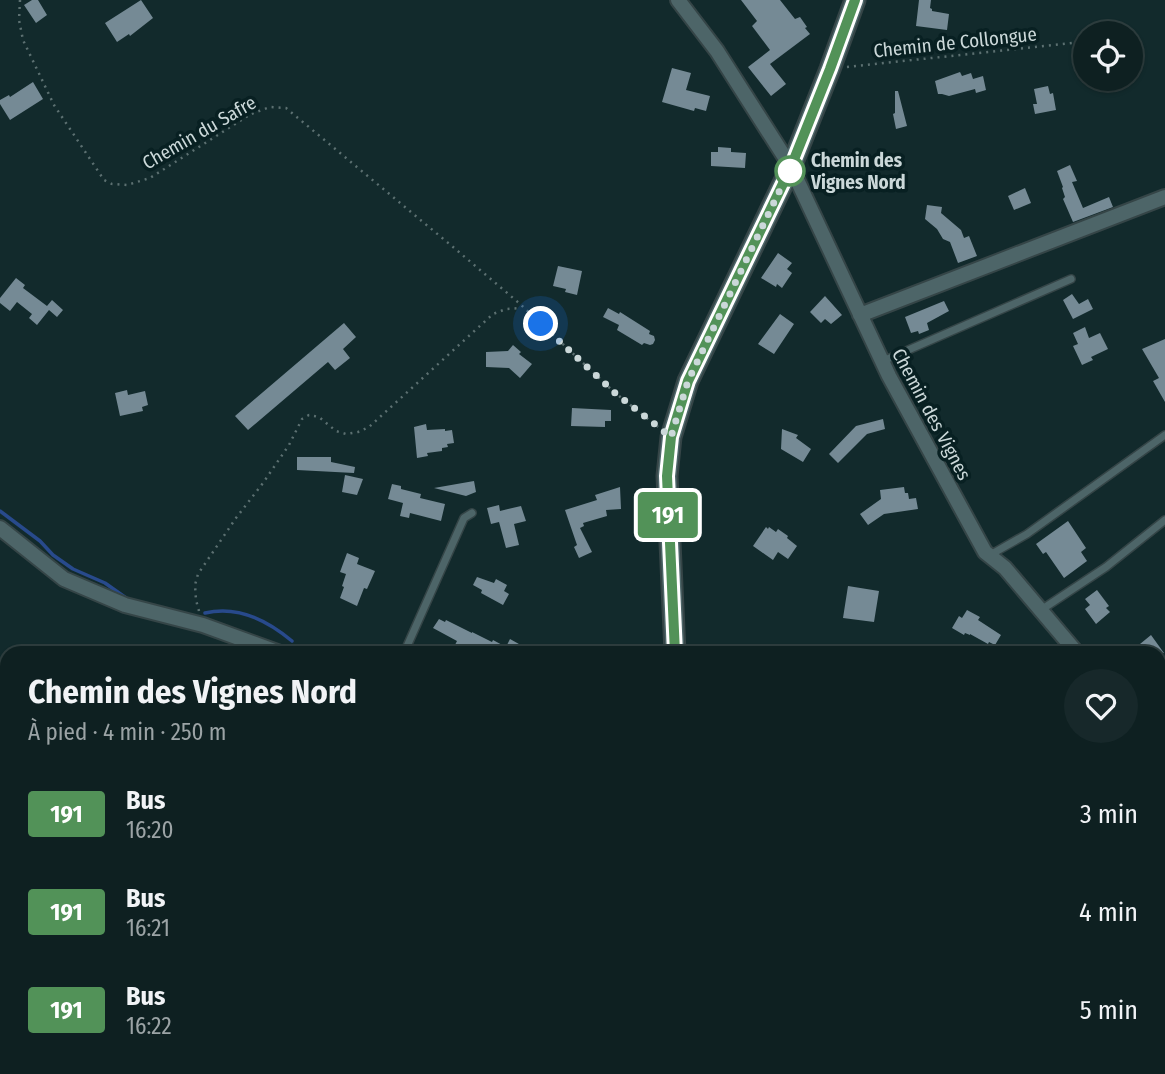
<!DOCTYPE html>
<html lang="fr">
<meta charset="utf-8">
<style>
:root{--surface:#0e2021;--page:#17282a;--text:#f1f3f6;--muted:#9ba3a5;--line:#2e3e3f}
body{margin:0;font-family:"Fira Sans Condensed",sans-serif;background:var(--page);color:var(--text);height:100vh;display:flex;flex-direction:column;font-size:26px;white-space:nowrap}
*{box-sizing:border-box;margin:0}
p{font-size:23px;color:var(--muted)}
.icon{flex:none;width:38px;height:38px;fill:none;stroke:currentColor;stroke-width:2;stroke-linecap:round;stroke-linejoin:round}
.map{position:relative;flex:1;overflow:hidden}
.panel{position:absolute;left:0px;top:646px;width:1166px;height:429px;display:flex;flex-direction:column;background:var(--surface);border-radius:21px 21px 0 0;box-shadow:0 2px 5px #0004,0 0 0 2px var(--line)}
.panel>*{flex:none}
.badge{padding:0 14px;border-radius:5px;font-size:24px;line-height:46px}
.buttons{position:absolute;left:1073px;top:21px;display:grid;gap:14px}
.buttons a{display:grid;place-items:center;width:70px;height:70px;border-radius:50%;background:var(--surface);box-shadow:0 2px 5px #0004,0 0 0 2px var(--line);font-size:35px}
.you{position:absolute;width:35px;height:35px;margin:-18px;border:5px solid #fff;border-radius:50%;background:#1a73e8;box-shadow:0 0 0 10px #1a73e833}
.map>.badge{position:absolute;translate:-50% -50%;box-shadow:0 0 0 4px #fff}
.round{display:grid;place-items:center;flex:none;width:74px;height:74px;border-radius:37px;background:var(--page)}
.overview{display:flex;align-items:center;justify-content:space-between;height:119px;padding:0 28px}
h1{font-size:33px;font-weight:700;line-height:52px}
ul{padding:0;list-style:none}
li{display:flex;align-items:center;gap:21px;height:98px;padding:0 28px}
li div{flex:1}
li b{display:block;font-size:26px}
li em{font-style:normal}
li .badge{min-width:77px;font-weight:700;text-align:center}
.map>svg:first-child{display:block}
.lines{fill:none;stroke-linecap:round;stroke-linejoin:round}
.stream{stroke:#284a8c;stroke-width:3.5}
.building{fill:#758a95}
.lane-casing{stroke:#354547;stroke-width:10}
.street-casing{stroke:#354547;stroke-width:18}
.secondary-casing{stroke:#354547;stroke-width:23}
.path{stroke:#5c7071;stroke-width:2.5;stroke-dasharray:2 5;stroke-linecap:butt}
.lane{stroke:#4d6568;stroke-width:7}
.street{stroke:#4d6568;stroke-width:14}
.secondary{stroke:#4d6568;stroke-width:19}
.line-casing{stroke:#fff;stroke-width:16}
.line{stroke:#529258;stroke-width:10}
.walk{stroke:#cbd8d9;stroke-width:7;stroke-dasharray:0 12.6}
.stop-dot{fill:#fff;stroke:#529258;stroke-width:3.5}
.labels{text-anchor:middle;stroke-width:7;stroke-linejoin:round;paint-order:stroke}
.street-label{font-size:19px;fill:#cbd8d9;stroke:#082022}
.stop-label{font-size:19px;font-weight:bold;fill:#cbd8d9;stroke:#082022;text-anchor:start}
</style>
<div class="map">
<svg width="1165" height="1074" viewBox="0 0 1165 1074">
<rect width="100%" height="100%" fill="#122a2c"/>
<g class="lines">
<path class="stream" d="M0 511 40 541 53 555 73 569 105 583 129 600
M205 613C238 605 267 620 292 641
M297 646 304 653"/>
</g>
<path class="building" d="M32 0H38L47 15 36 23 24 5Z
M141 0 153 18 130 36 129 34 117 42 105 23Z
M741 0H780L795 19 800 17 807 27 805 28 810 34 770 64 786 84 771 96 748 67 770 50 752 26 757 21Z
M919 0H931L930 8 932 9V11L949 14 947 30 916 26Z
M672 68 691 73 686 90 710 96 706 111 695 108 694 111 662 102Z
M960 72 962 76 971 73 973 79 983 76 986 90 976 93 975 89 949 96 942 94H938L935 81Z
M33 82 43 99 10 120 0 104V100L9 95 10 97Z
M1048 86 1050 94 1053 93 1056 110 1035 114 1033 104H1037L1034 89Z
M895 91H898L907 126 896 129 893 114 895 113Z
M718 147 731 148V152L746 153 745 168 711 166V152H718Z
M1070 165 1077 181 1072 182 1083 208 1109 197 1113 207 1073 222 1063 199 1065 197 1062 188 1063 187 1057 171Z
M1025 188 1031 203 1014 210 1008 196Z
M927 205 942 207 941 213 961 230 964 238 969 236 977 256 958 263 950 242 943 239 937 229 925 219Z
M778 253 792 263 787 269 792 273 782 288 777 284 776 287 761 278Z
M558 266 582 271 577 295 565 292 566 289 553 286Z
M16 278 25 285 23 288 47 306 52 300 63 310 57 317 49 310 37 325 29 318 32 314 17 302 10 311 0 303V298Z
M1072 294 1079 304 1088 299 1093 309 1073 319 1063 300Z
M825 296 842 315 831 324 825 319 821 323 810 312Z
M944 301 949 311 927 323 929 330 919 334 918 331 911 333 905 317Z
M608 308 619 314 620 312 650 331 649 334 654 336 655 340 653 344 650 345 644 343 642 345 617 330 619 325 603 317Z
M780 314 794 324 774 354 758 344Z
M344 323 356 337 343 349 350 358 335 370 328 362 248 430 235 416Z
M1085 327 1089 338 1100 333 1108 349 1091 357 1093 360 1082 365 1073 346 1078 344 1073 333Z
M1165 339V402L1153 381 1159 378 1142 349Z
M513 345 521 352 519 354 532 364 520 378 509 368 486 367V352L508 351Z
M127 390 128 395 145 391 148 405 142 407 143 411 120 416 115 393Z
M572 408 611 410V421H605V427L571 426Z
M883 419 885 429 867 434 838 463 829 454 856 426Z
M426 424 427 430 445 429V431L452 430 454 443 447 444 448 447 442 448V451L427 453 428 456 417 458 414 427Z
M782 429 798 435 796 438 811 449 803 462 781 449Z
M297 457H331V462L355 467 354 473 297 470Z
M345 475 363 479 357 495 342 492Z
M474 481 476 492 466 496 434 488Z
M392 484 401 486V489L421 494 420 498 445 504 441 521 410 513 409 518 400 516 403 503 388 499Z
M620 487 621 509 606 510 607 516 583 523 584 526 580 528 592 552 579 558 574 547 577 545 565 510 597 500 595 495Z
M904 487 905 493H908L909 499 916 498 918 509 884 514 868 525 860 514 881 499 880 490Z
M499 505 500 511 521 506 526 521 514 524 519 545 506 548 499 522 491 524 487 508Z
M1068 521 1086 548 1081 552 1087 561 1064 578 1046 552 1043 554 1036 544Z
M766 527 768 529 769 527 776 532 778 529 788 536 787 538 797 546 788 559 778 552 773 560 753 546Z
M347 553 359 558 357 564 375 571 367 589 364 588 357 606 340 598 344 587 342 586 346 574 340 572Z
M477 577 494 583 496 579 507 585 504 591 509 594 503 605 481 593 482 590 473 585Z
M848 586 879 591 874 622 843 618Z
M1097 590 1109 606 1106 608 1110 612 1096 624 1085 609 1090 605 1085 599Z
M967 610 980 617 978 620 1001 635 995 645 989 642 988 644 970 634V635L965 633 964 635 952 628 959 616 962 618Z
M439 619 445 622 446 620 472 633V632L492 642 493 640 506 647 510 639 535 653H470L455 645 457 641 433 628Z
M1151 635 1164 653H1129Z"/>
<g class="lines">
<g class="lane-casing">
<path id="lane" d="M883 361 1071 279
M990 555 1027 534 1165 435
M1041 610 1106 567 1165 520
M404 653 464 518 472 513
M1158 715 1165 709
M1158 848 1165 851
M1158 929 1165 921"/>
</g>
<g class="street-casing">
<path id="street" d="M678 0 717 51 791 167 889 376 985 552 1005 568 1077 653
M860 315 1165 197
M0 528 64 579 125 605 203 625 280 653
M1158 738 1165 742
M469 1068 471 1074
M195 1074 202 1068
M1087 1074 1094 1068"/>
</g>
<g class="secondary-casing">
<path id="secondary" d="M675 653 667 476 671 437 688 381 791 167 830 69 855 0
M486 1074 489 1068"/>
</g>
<path class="path" d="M20 0 19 20 23 40 54 105 104 180 112 184 127 185 150 178 251 114 270 107 286 108 453 247 519 303 614 392 658 427
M847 67 1082 42
M199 611 196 600 195 585 198 574 236 518 263 483 289 445 302 419 309 415 319 417 336 431 346 434 358 432 369 427 493 314 506 309 521 308
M263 1068 271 1074"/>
<use href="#lane" class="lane"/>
<use href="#street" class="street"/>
<use href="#secondary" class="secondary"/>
</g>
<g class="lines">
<g class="line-casing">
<path id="line" d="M675 653 667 476 671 437 688 381 791 167 830 69 855 0"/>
</g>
<use href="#line" class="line"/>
<path class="walk" d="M541 324 614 392 671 437 688 381 791 167 790 171"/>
</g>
<circle class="stop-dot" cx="790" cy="171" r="14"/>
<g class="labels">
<g class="street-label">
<text transform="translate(955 42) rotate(-6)" y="7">Chemin de Collongue</text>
<text transform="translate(199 132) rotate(-30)" y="7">Chemin du Safre</text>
<text transform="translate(932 414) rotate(62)" y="7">Chemin des Vignes</text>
</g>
<g class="stop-label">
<text x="811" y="167">Chemin des<tspan x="811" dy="22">Vignes Nord</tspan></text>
</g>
</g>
</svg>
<div class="buttons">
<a><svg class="icon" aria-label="locate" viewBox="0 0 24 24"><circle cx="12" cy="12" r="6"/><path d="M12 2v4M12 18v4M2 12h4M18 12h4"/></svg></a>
</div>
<div class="you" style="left:541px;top:324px"></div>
<b class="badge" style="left:668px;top:515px;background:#529258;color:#fff">191</b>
<section class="panel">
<div class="overview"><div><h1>Chemin des Vignes Nord</h1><p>À pied · 4 min · 250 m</p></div><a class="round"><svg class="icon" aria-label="heart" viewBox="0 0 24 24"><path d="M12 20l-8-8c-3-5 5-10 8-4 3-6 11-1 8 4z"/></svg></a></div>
<ul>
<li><span class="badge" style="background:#529258;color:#fff">191</span><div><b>Bus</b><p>16:20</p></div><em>3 min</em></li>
<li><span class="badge" style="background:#529258;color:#fff">191</span><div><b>Bus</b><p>16:21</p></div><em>4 min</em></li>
<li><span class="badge" style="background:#529258;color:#fff">191</span><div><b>Bus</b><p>16:22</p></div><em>5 min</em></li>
</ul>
</section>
</div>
